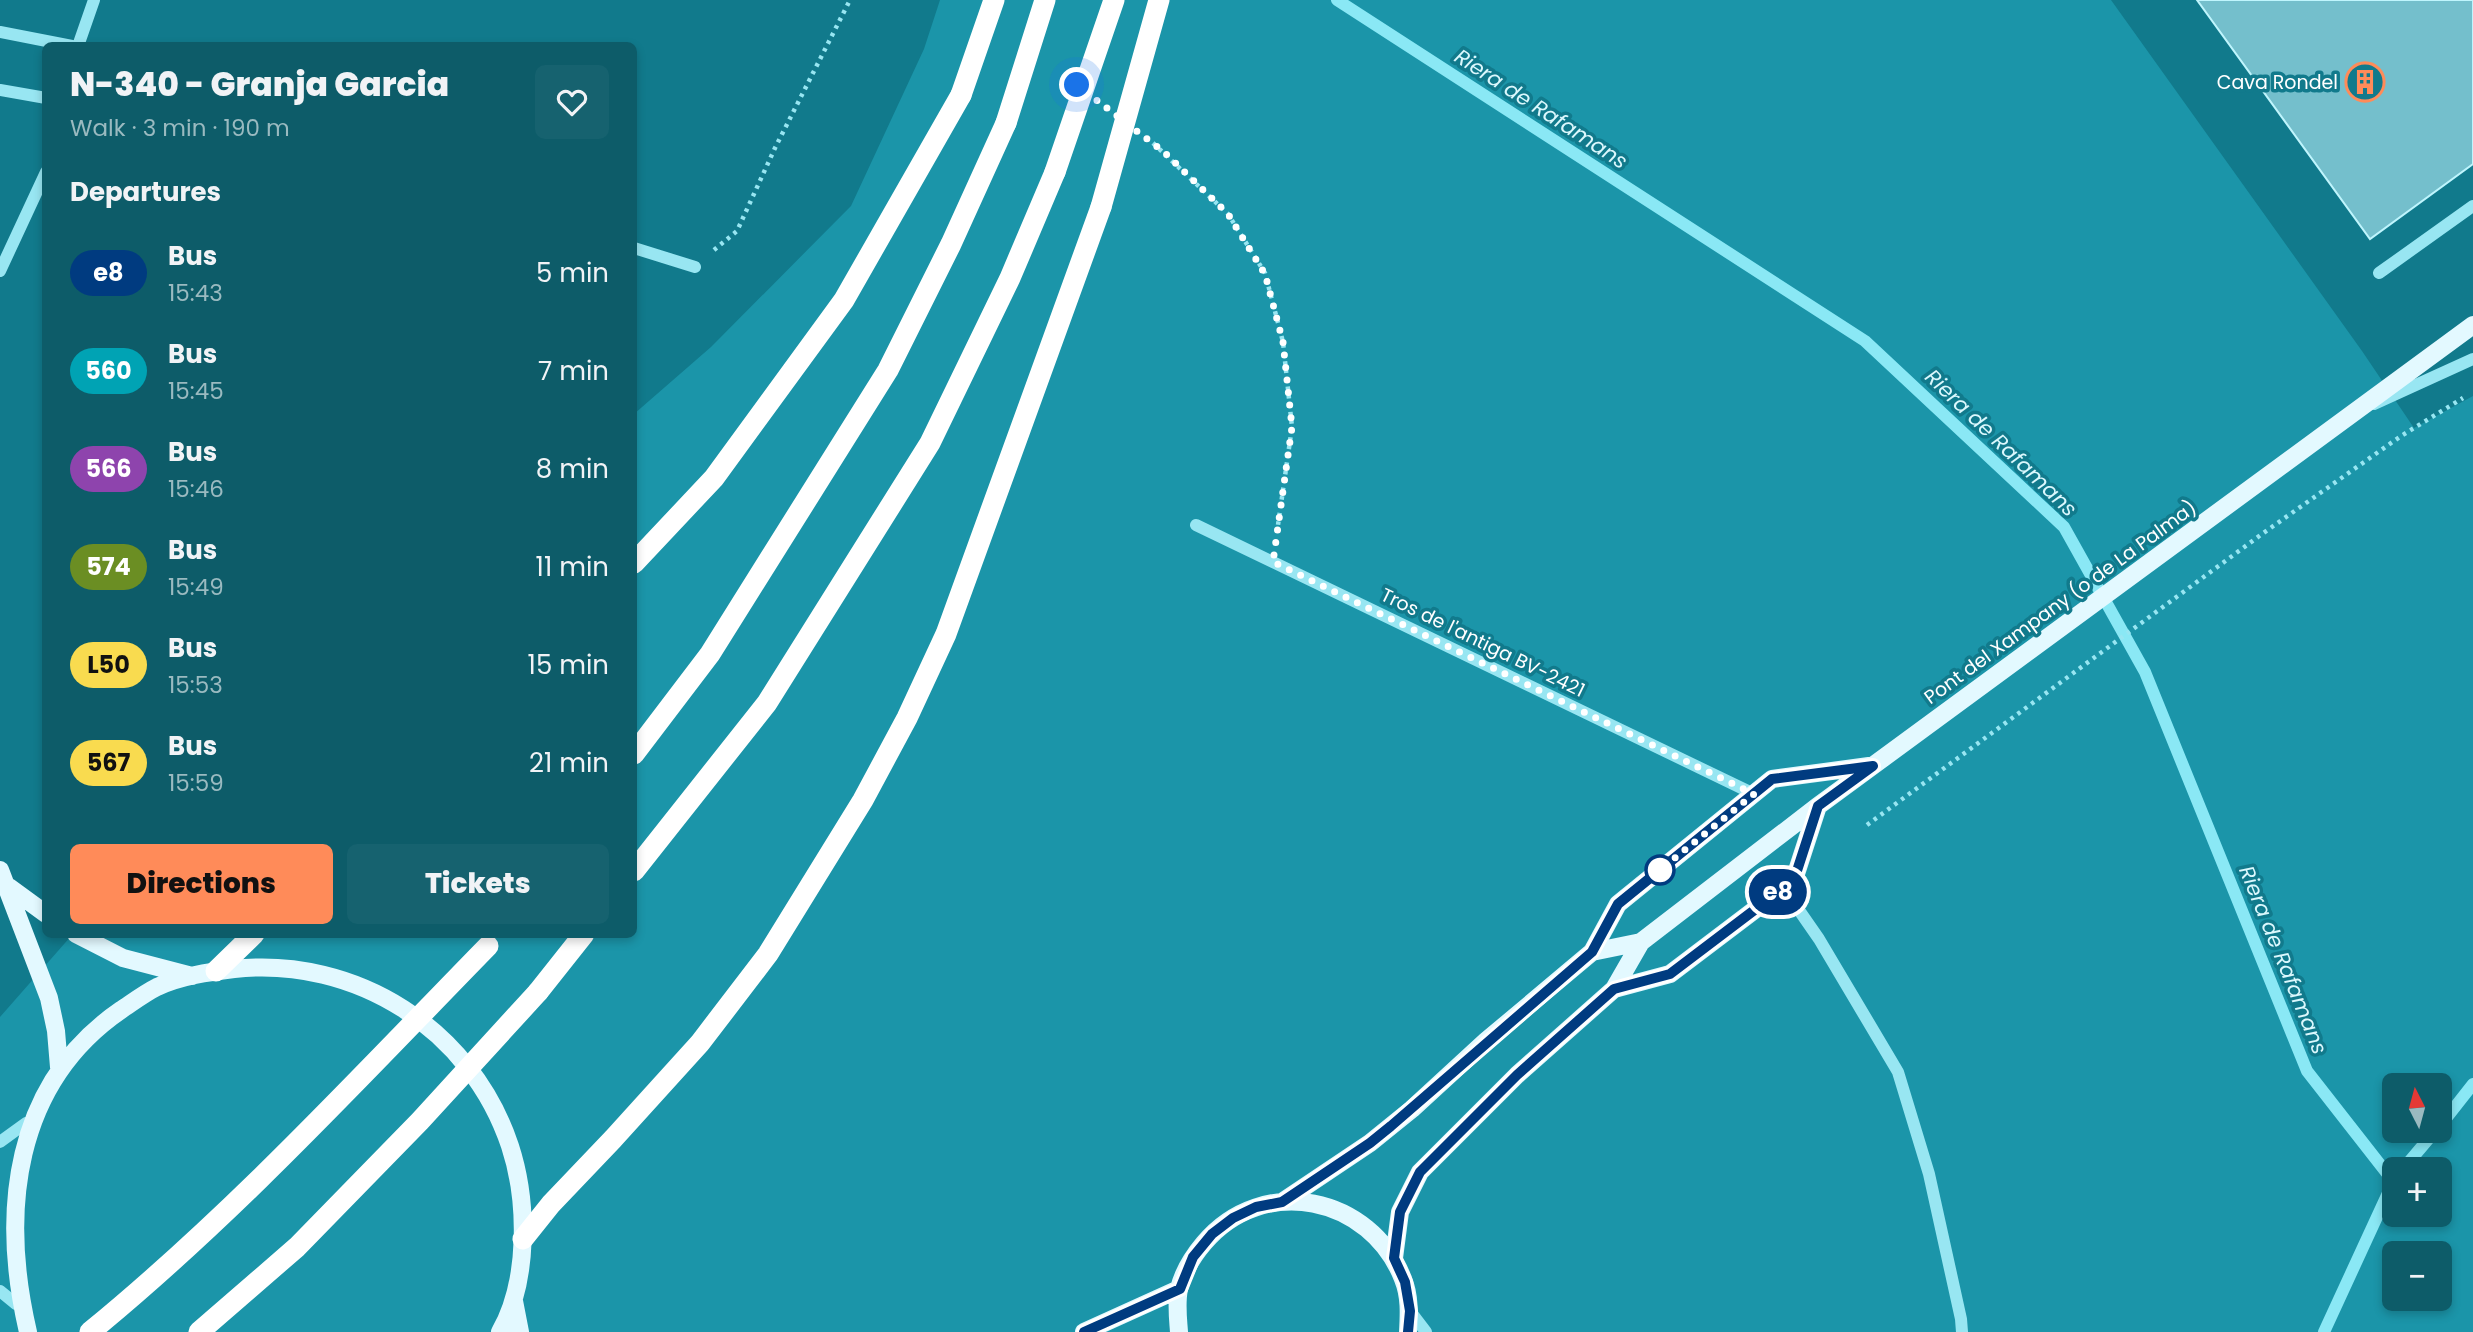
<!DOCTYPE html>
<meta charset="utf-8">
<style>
:root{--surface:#0d5c69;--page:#16626f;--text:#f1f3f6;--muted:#9abac0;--accent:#ff8b59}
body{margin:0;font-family:Poppins,sans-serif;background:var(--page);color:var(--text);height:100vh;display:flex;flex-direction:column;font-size:26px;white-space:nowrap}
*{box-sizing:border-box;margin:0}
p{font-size:23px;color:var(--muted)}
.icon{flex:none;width:38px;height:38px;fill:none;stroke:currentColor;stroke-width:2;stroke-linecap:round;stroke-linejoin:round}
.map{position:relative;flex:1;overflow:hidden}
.drawer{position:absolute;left:42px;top:42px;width:595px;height:896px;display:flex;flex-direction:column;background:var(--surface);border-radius:10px;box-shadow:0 4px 10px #0003}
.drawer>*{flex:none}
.badge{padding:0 14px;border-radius:23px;font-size:24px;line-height:46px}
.needle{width:46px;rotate:354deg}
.buttons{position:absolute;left:2382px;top:1073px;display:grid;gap:14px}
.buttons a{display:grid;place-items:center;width:70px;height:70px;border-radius:10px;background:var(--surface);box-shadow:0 4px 10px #0003;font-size:35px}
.you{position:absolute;width:35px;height:35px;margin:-18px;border:5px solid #fff;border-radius:50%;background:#1a73e8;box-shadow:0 0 0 10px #1a73e833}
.map>.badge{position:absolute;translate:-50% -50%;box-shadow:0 0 0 4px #fff}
h2{padding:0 28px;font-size:26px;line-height:63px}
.round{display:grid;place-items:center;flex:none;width:74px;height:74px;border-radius:10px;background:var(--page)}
.summary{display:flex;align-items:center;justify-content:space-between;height:119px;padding:0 28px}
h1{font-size:33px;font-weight:800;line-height:52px}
.cta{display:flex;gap:14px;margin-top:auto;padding:14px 28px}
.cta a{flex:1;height:80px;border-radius:10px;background:var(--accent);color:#111;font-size:28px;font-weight:800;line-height:80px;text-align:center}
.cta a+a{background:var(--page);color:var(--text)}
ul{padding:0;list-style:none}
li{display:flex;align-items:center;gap:21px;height:98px;padding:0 28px}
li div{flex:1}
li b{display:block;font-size:26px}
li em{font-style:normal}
li .badge{min-width:77px;font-weight:700;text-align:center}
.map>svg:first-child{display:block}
.green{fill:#1b95a9;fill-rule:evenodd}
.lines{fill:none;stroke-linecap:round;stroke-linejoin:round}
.stream{stroke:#8ae8f5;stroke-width:12}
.building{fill:#74bfcc;stroke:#bff5fd;stroke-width:2}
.path{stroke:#98e6f2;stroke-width:4.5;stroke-dasharray:3.5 5;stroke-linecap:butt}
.minor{stroke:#98e6f2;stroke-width:12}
.major{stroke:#e3f9ff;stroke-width:18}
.highway{stroke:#fff;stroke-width:21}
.highway-bridge{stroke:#fff;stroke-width:21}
.line-casing{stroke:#fff;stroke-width:16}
.line{stroke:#003b80;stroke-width:10}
.walk{stroke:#fff;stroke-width:7;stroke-dasharray:0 12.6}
.stop-dot{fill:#fff;stroke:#003b80;stroke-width:3.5}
.labels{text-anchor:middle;stroke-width:7;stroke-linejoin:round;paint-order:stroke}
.poi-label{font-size:19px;fill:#fff;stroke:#117a8c;text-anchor:end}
.street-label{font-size:19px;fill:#fff;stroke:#117a8c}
.water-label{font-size:21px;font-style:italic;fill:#dbf8fd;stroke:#117a8c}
</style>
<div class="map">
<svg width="2473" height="1332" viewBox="0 0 2473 1332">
<rect width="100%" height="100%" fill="#117a8c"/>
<path class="green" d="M940 0H2111L2362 351 2414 428 2473 396V1332H0V1017L72 935 634 934V414L711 347 851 206 924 49ZM2394 1085H2440V1130H2394ZM2394 1169H2440V1214H2394ZM2394 1253H2440V1298H2394Z"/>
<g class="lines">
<path class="stream" d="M1337 0 1865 341 2064 527 2145 672 2307 1071 2393 1181
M2440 1126 2473 1084
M2403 1169 2436 1130
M2324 1332 2394 1180"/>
</g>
<path class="building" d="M2197 0H2473V164L2370 239Z"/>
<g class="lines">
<path class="path" d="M1153 143 1228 214 1265 273 1283 342 1292 427 1277 532
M714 250 737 231 775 148 850 0
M1867 825 2262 534 2401 436 2463 398"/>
<path class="minor" d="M0 32 72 46
M78 46 94 0
M0 90 46 98
M634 248 695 267
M0 271 46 172
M2379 273 2473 206
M2374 404 2473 359
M1196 525 1754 794
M1794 903 1819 939 1898 1072 1929 1174 1961 1319 1962 1332
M0 1142 26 1123
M0 1291 16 1304
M1410 1311 1426 1332"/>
<path class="major" d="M0 870 49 998 56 1031 59 1067
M9 887 46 914
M76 934 123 958 192 976
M1592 952 1641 942
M1614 989 1670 974 1794 880 1818 806
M1282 1202 1370 1143 1412 1109 1486 1041 1592 952 1618 904 1772 779 1869 766
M1394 1258 1400 1212 1420 1172 1517 1075 1614 989 1641 942 1818 806 2473 325
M514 1301 520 1332
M28 1332C0 1212 13 1084 121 1010 133 1002 145 993 157 987 181 976 209 972 234 969 356 956 471 1029 510 1146 528 1201 529 1281 500 1332
M1084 1332 1179 1289
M1179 1332C1178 1318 1176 1303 1179 1289 1183 1272 1193 1256 1204 1243 1263 1173 1371 1196 1403 1279 1410 1296 1409 1314 1408 1332"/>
<path class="highway" d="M634 563 714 478 844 300 961 95
M634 754 710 654 888 370 951 244 1006 123
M634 871 767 703 930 443 1010 278 1055 172
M216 971 254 934
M538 992 584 934
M523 1239 551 1204 613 1139 700 1043 768 954 863 800 907 718 946 634 1101 207"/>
<path class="highway-bridge" d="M961 95 994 0
M1006 123 1045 0
M1055 172 1114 0
M1101 207 1159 0
M90 1332C233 1215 359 1078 488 946
M199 1332 297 1247 420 1121 538 992"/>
</g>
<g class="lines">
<g class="line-casing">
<path id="line" d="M1084 1332 1180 1289 1193 1257 1212 1234 1233 1218 1256 1207 1282 1202 1370 1143 1391 1126 1592 952 1618 904 1772 779 1873 766 1818 806 1794 880 1670 974 1614 989 1517 1075 1420 1172 1400 1212 1394 1258 1405 1282 1410 1311 1408 1332"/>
</g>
<use href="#line" class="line"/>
<path class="walk" d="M1077 85 1164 152 1228 214 1265 274 1283 342 1292 427 1273 562 1754 794 1660 870"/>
</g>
<defs>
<g id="building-ring" transform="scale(2.0125)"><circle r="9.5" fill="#117a8c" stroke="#ff8b59" stroke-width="1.5"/><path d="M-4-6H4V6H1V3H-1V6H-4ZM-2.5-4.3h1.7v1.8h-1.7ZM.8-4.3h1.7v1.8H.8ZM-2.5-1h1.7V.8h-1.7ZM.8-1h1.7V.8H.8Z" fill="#ff8b59"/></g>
</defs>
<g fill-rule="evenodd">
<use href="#building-ring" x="2365" y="82"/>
</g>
<circle class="stop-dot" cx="1660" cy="870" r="14"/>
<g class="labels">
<g class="poi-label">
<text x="2338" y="89">Cava Rondel</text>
</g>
<g class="street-label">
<text transform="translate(2060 602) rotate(-36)" y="7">Pont del Xampany (o de La Palma)</text>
<text transform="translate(1483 642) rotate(26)" y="7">Tros de l'antiga BV-2421</text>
</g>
<g class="water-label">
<text transform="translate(1541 109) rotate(33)" y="7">Riera de Rafamans</text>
<text transform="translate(2001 443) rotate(44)" y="7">Riera de Rafamans</text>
<text transform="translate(2283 960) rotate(68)" y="7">Riera de Rafamans</text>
</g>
</g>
</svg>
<div class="buttons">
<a><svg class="needle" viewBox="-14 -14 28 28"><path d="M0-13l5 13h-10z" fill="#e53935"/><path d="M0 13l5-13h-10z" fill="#9abac0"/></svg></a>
<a>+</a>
<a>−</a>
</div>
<div class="you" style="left:1077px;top:85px"></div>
<b class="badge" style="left:1778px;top:892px;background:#003b80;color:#fff">e8</b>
<section class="drawer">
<div class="summary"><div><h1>N-340 - Granja Garcia</h1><p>Walk · 3 min · 190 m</p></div><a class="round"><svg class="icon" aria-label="heart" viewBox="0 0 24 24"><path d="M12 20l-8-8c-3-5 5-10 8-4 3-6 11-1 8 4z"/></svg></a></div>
<h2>Departures</h2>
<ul>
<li><span class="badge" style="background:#003b80;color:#fff">e8</span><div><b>Bus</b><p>15:43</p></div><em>5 min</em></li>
<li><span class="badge" style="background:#00a3b4;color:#fff">560</span><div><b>Bus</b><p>15:45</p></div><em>7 min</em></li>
<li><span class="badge" style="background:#8e44ad;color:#fff">566</span><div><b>Bus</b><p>15:46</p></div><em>8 min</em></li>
<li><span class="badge" style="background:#6b8e23;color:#fff">574</span><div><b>Bus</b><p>15:49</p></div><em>11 min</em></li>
<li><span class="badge" style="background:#f9db4f;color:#111">L50</span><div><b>Bus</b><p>15:53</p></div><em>15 min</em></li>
<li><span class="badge" style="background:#f9db4f;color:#111">567</span><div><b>Bus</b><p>15:59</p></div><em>21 min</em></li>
</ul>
<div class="cta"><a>Directions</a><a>Tickets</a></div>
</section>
</div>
